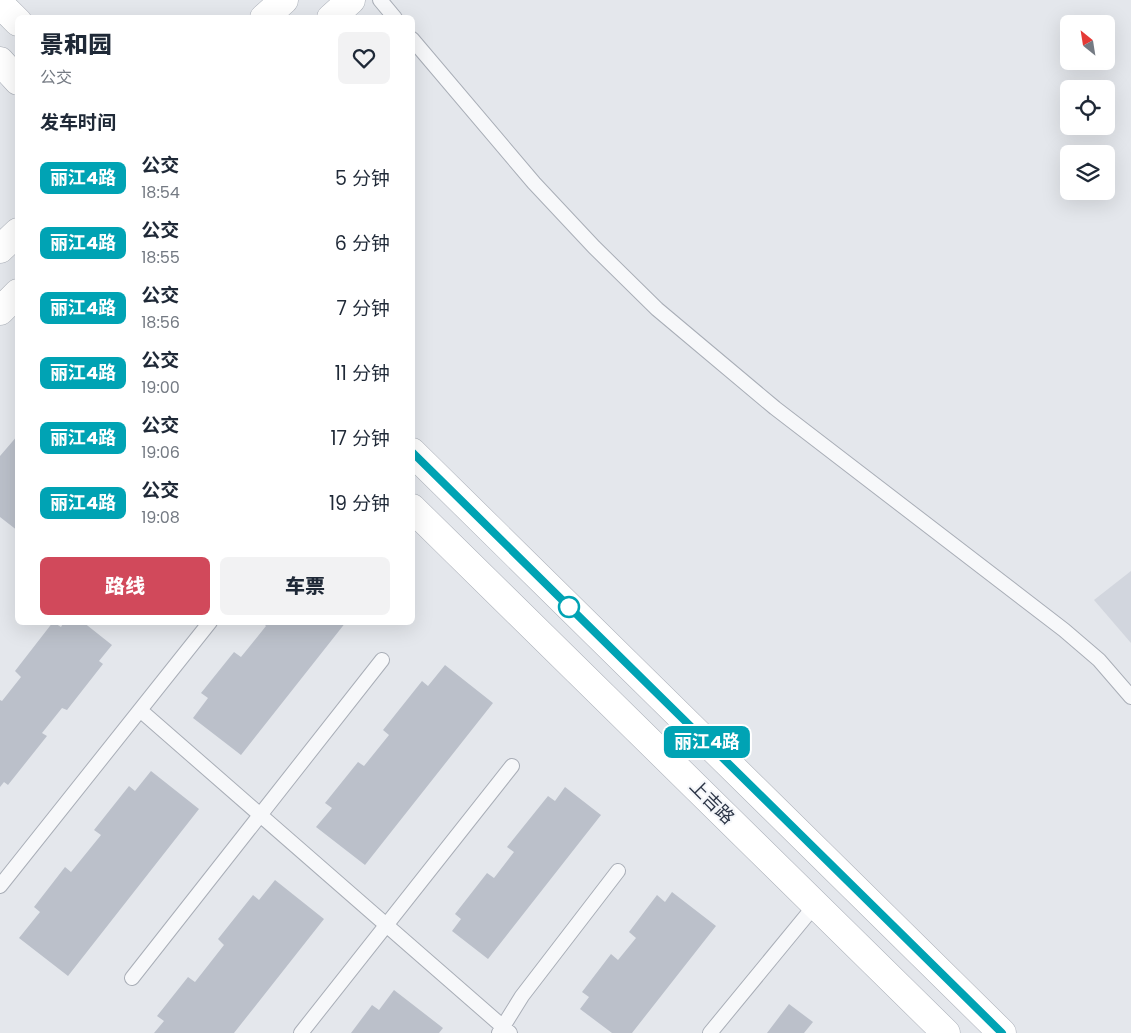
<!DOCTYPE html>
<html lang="zh">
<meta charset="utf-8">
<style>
:root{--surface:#fff;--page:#f2f2f3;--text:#1f2937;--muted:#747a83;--accent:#d1495b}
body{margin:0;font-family:Poppins,"Noto Sans SC",sans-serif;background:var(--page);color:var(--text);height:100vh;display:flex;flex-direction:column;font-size:19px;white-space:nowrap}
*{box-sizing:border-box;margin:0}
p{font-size:16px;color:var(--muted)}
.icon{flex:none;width:28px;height:28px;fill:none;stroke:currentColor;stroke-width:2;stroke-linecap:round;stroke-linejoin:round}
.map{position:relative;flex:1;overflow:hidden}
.side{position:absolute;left:15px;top:15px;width:400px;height:610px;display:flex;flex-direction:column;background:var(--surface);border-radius:8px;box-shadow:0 5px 20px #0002}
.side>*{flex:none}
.badge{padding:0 10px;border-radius:8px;font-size:18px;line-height:32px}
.needle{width:32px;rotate:330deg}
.buttons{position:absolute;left:1060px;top:15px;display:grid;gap:10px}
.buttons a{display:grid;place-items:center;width:55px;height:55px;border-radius:8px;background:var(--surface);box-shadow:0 5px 20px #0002;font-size:25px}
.map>.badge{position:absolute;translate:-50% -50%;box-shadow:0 0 0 2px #fff}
h2{padding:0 25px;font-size:19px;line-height:45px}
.round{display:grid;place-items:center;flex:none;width:52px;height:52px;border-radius:8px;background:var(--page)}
.headline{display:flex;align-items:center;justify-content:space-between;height:85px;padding:0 25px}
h1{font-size:24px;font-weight:800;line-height:38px}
.primary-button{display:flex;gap:10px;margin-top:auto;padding:10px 25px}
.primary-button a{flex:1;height:58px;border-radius:8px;background:var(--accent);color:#fff;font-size:20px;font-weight:800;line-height:58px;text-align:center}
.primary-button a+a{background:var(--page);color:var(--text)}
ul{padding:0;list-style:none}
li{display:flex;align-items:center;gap:15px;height:65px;padding:0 25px}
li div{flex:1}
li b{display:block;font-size:19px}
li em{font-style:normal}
li .badge{min-width:55px;font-weight:700;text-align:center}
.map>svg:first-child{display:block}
.built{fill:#d2d6de}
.building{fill:#bbc0ca}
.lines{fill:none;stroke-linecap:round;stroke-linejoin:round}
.lane-casing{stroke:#a9aeb7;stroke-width:16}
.secondary-casing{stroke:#a9aeb7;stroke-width:29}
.lane{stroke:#f7f8fa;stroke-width:14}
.secondary{stroke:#fff;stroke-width:28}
.line-casing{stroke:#fff;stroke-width:11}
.line{stroke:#00a3b4;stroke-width:8}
.stop-dot{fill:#fff;stroke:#00a3b4;stroke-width:2.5}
.labels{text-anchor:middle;stroke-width:4;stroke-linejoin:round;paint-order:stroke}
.street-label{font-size:18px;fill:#2b3445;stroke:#f4f6f9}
</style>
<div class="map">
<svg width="1131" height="1033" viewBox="0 0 1131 1033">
<rect width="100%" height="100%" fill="#e4e7ec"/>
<path class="built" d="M1131 571V643L1094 600Z"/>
<path class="building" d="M18 435V531L0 517V456Z
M53 622 61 627 64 622H83L112 645 99 661 103 664 67 710 62 708 42 733 47 736 8 785 4 782 0 787V700L2 701 21 677 15 671Z
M262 622H346L241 755 193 718 208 698 201 693 234 652 241 657 266 626Z
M445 665 493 703 365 865 316 827 332 808 325 803 358 762 364 766 389 735 383 730 422 681 428 686Z
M151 771 199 809 68 976 19 938 40 912 34 907 65 867 71 872 101 835 94 830 129 786 135 791Z
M565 787 601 815 488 959 452 931 461 919 455 914 487 873 494 878 514 852 507 847 548 796 555 801Z
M275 880 324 919 234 1033H154L164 1021 157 1016 188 977 195 982 224 945 218 939 253 895 259 900Z
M672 892 716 926 632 1033H612L580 1009 589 997 582 992 611 954 618 960 636 938 629 932 657 895 665 902Z
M394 990 443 1028 439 1033H351L372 1005 379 1010Z
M789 1004 813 1022 804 1033H767Z"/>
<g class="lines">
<g class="lane-casing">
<path id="lane" d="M380 0 395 18
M412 39 534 183 594 247 657 309 775 408 1064 630 1099 660 1131 697
M140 710 510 1033
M0 886 210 622
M132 978 382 660
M301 1033 512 766
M499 1033 522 996 618 871
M710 1033 816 904"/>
</g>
<g class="secondary-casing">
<path id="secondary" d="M0 4 18 22
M264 18 284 0
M331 18 351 0
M0 61 18 81
M0 249 18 232
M0 311 18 293
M412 452 1002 1033
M412 508 946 1033"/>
</g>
<use href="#lane" class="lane"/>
<use href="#secondary" class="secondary"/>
</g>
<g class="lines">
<g class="line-casing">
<path id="line" d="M412 452 1002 1033"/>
</g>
<use href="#line" class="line"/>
</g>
<circle class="stop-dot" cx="569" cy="607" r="10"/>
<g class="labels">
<g class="street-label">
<text transform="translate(712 802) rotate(45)" y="6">上吉路</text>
</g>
</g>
</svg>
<div class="buttons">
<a><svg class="needle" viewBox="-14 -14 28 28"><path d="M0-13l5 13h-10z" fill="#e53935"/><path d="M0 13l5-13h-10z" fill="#747a83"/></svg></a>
<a><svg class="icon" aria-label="locate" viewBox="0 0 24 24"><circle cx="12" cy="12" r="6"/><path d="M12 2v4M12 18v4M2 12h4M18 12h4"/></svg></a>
<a><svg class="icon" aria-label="layers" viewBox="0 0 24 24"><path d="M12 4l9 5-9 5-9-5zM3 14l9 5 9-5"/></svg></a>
</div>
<b class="badge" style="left:707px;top:742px;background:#00a3b4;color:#fff">丽江4路</b>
<section class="side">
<div class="headline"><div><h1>景和园</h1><p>公交</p></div><a class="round"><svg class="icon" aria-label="heart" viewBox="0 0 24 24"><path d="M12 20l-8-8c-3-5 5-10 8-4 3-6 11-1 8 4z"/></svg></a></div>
<h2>发车时间</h2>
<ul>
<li><span class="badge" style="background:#00a3b4;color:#fff">丽江4路</span><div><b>公交</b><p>18:54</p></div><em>5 分钟</em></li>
<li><span class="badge" style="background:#00a3b4;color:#fff">丽江4路</span><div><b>公交</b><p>18:55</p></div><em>6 分钟</em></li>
<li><span class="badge" style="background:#00a3b4;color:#fff">丽江4路</span><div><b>公交</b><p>18:56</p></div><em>7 分钟</em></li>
<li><span class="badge" style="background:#00a3b4;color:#fff">丽江4路</span><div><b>公交</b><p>19:00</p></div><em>11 分钟</em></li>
<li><span class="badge" style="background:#00a3b4;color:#fff">丽江4路</span><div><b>公交</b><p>19:06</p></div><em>17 分钟</em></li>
<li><span class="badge" style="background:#00a3b4;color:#fff">丽江4路</span><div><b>公交</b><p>19:08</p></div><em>19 分钟</em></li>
</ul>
<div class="primary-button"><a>路线</a><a>车票</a></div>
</section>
</div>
